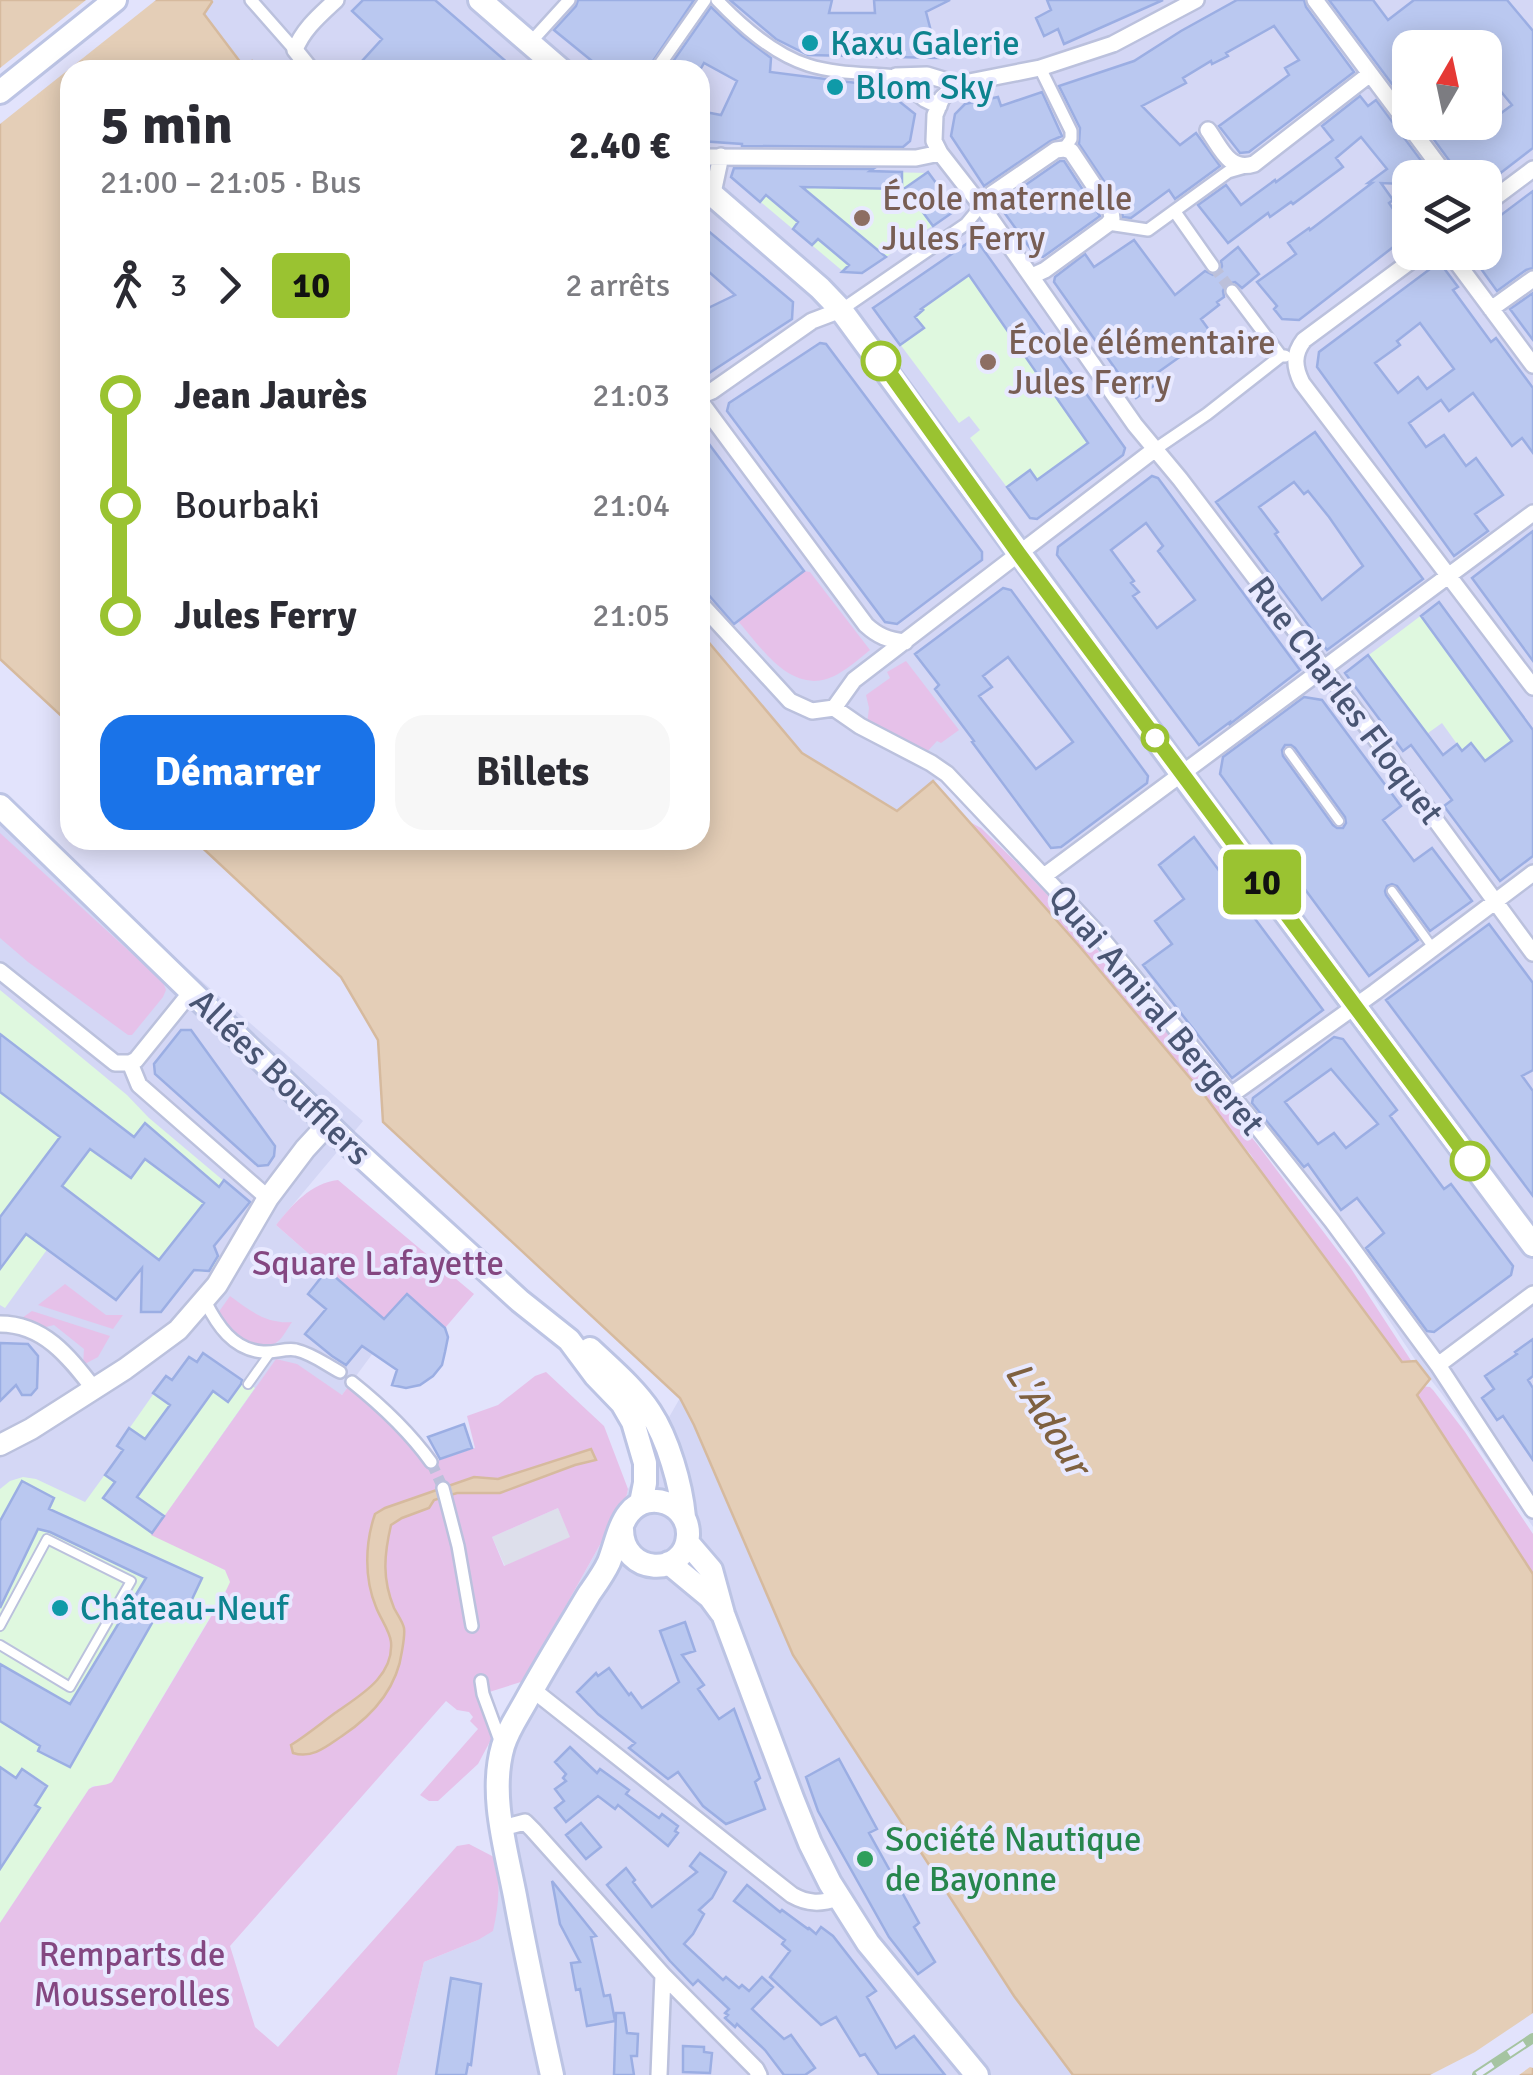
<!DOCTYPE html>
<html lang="fr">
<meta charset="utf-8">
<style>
:root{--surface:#fff;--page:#f7f7f7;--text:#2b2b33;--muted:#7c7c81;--accent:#1a73e8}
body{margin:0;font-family:Signika,sans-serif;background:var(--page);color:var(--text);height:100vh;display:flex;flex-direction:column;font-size:38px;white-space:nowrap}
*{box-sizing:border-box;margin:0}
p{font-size:32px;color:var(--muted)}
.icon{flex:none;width:55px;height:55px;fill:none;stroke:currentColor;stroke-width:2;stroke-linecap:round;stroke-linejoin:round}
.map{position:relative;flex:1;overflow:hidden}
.drawer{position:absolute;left:60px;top:60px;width:650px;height:790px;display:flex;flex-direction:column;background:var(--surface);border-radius:30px;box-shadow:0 5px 25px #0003}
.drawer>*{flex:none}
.badge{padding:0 20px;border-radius:8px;font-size:35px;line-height:65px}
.needle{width:65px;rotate:9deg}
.tools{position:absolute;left:1392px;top:30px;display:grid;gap:20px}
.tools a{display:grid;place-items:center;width:110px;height:110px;border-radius:20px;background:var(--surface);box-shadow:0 5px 25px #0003;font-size:50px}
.map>.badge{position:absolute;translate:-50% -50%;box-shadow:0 0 0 5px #fff}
.legs{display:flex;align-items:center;gap:15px;height:110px;padding:0 40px;font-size:32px}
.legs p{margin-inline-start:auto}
.overview{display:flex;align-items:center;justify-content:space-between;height:170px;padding:0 40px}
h1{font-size:55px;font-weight:700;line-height:75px}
.primary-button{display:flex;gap:20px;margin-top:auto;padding:20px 40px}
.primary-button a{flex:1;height:115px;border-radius:30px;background:var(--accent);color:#fff;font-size:40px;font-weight:700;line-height:115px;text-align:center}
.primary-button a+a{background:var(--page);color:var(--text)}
ul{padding:0 40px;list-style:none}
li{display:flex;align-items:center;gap:35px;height:110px;font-size:38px}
li i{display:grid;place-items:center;width:15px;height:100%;margin:0 12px;background:currentColor}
li i::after{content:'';width:25px;height:25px;margin:-12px;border:8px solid;border-radius:50%;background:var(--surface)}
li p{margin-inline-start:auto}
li:first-child i{background:linear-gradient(#0000 50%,currentColor 0)}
li:last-child i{background:linear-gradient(currentColor 50%,#0000 0)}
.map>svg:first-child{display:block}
.residential{fill:#d4d7f5;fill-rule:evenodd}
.industrial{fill:#dddfeb}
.education{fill:#dff8df}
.green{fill:#e6c1e9;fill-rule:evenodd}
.water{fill:#e4ceb7;stroke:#d6ba9e;stroke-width:2.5}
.pier{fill:#e2e3fc}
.building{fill:#bac8f0;stroke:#9baee3;stroke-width:2.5;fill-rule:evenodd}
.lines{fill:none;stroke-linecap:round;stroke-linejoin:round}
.pedestrian-tunnel{stroke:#bcc0da;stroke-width:11;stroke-dasharray:11 5.5;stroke-linecap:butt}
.service-casing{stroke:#bbc1dd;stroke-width:12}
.pedestrian-casing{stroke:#bbc1dd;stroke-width:16}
.minor-casing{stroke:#bbc1dd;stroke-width:20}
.tertiary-casing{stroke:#bbc1dd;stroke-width:25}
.secondary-casing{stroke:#bcc4e4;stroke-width:28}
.service{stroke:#fff;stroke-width:8}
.pedestrian{stroke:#fff;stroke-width:11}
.minor{stroke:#fff;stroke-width:15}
.tertiary{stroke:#fff;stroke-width:20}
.secondary{stroke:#fff;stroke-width:22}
.rail-casing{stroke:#a5c4a1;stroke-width:10}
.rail{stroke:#e8e9ff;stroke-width:6;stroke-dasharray:19;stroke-linecap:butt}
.line-1-casing{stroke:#fff;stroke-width:22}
.line-1{stroke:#9ac331;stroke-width:15}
.culture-dot{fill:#0f9aa8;stroke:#e8e9ff;stroke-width:4}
.education-dot{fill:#8d6e63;stroke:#e8e9ff;stroke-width:4}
.stop-1-dot{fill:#fff;stroke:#9ac331;stroke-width:5}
.leisure-dot{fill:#2e9e5b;stroke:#e8e9ff;stroke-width:4}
.labels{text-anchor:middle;stroke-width:8;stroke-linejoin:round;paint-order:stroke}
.culture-label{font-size:35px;fill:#0d838f;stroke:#e8e9ff;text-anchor:start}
.education-label{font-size:35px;fill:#785e54;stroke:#e8e9ff;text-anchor:start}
.street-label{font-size:35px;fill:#495573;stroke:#e8e9ff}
.park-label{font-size:35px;fill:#844781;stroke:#e8e9ff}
.leisure-label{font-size:35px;fill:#27864d;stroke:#e8e9ff;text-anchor:start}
.water-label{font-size:38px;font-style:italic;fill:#7f6140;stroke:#e8e9ff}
</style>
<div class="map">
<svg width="1533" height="2075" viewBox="0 0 1533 2075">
<rect width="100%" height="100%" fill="#e2e3fc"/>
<path class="residential" d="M211 0H1533V1527L1442 1394 1416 1361 1329 1229 1217 1086 1087 932 944 778 933 781 898 812 802 753 700 632V70H259L252 61 245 68 203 14 212 2ZM1410 48H1485V122H1410ZM1410 178H1485V252H1410Z
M0 806 363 1121 276 1225 383 1319 407 1294 445 1329 448 1337 442 1365 433 1376 420 1385 406 1388 392 1385 397 1370 373 1353 342 1395 276 1360 152 1534 225 1570 0 1923Z
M680 1398 694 1425 793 1655 1014 1996 1073 2075H397L424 1962 478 1940 499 1874 494 1857 488 1746 626 1498 628 1489Z"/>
<path class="industrial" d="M558 1508 571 1537 505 1566 492 1537Z"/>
<path class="education" d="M734 169 929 173 956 210 862 273H845L731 177Z
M975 238 1125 448 1123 455 1037 519 1030 518 970 438 980 430 969 416 959 423 873 308Z
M1439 602 1531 727 1475 769 1442 723 1403 751 1345 673Z
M0 990 127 1095 149 1118 250 1203 214 1246 218 1258 214 1268 202 1272 158 1262 150 1256 151 1253 82 1201 5 1308 0 1305Z
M203 1353 255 1388 152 1534 225 1570 231 1582 112 1782 106 1786H93L89 1789 0 1923V1489L10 1481 23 1477 36 1479 85 1502 122 1451 117 1446 166 1376 172 1379 189 1357 197 1362Z"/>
<path class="green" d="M804 571 810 572 870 650C860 658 850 667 838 674 794 699 763 650 738 621Z
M906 661 959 730 941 743 937 741 925 754 867 724 869 708 866 695 890 678 887 672Z
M968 821 981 828 1017 863 1079 928 1158 1022 1257 1144 1350 1267 1412 1362 1404 1364 1393 1353 1276 1196 1251 1155Z
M0 833 163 982 166 990 163 997 132 1035H128L28 962 0 938Z
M338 1180 474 1294 445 1328 407 1294 383 1319 276 1225C292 1205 311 1183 338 1180Z
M65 1284 106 1315H123L113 1329 38 1305Z
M230 1296C249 1310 266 1324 292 1322 288 1327 283 1338 277 1342 259 1357 223 1331 218 1313Z
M32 1311 110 1336 98 1357 83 1365 84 1349 54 1325 42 1328 19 1320Z
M276 1359 297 1364 342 1395 350 1384 407 1437 427 1464 475 1448 467 1416 498 1405 535 1376 546 1372 604 1426 628 1489 626 1498 524 1681 483 1694 494 1734 478 1764 438 1801H429L420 1795 478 1729 470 1721 473 1717 469 1712 457 1710 446 1701 230 1946 255 2027 278 2047 457 1846 469 1844 494 1857C501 1882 499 1905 493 1931L478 1940 424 1962 397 2075H0V1923L89 1789C96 1784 104 1787 112 1782L224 1595 230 1582 225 1570 151 1535ZM558 1508 570 1537 504 1566 492 1537Z
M1419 1386 1430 1387 1433 1390 1465 1432 1533 1534V1583L1416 1400Z"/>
<path class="water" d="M0 0H211L212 2 204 14 244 67 252 61 259 70H70V724L0 659Z
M700 632 802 753 897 811 933 781 1080 947 1205 1096 1402 1362 1416 1361 1430 1379 1417 1395 1533 1574V2075H1073L1014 1996 793 1655 694 1425 680 1398 383 1122 378 1040 341 977 194 840H700Z
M591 1449 596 1460 575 1465 500 1493H457L434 1500 429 1508 402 1518 391 1525C384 1555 382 1579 394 1608 397 1614 403 1622 404 1628 405 1635 403 1645 402 1651 397 1688 372 1716 342 1736 326 1747 312 1759 293 1753L291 1745C307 1735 320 1724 335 1713 359 1696 394 1677 391 1642 390 1631 380 1618 376 1607 364 1578 365 1543 375 1514L385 1508 474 1477 498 1479Z"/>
<path class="pier" d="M86 0H156L0 124V68Z
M1533 2013V2068L1530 2067 1519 2075H1430L1475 2052Z"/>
<path class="building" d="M363 0H435L516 70H374L363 60 382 39 352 11Z
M578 0H694L647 70H603L554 30 576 6Z
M730 0H832L829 13H875L874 0H950L926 12 938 58 808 55 776 39Z
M1047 0H1163L1064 44 1058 29 1044 36 1036 18 1051 10Z
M1237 0H1304L1306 7 1354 72 1249 152 1240 153 1219 126 1289 75 1285 68 1299 60 1274 26 1226 53 1228 56 1212 64 1211 61 1183 78 1186 83 1142 106 1180 145 1196 133 1220 166 1175 199 1169 190 1131 218 1123 217 1120 205 1079 144 1080 128 1059 86 1134 61 1181 31Z
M1329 0H1373L1388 20 1414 0H1507L1533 31V148L1494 178H1459L1457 171 1421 122H1470L1477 131 1512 105 1485 72V48H1410V108Z
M711 7 742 36 771 58 770 72 880 86 915 114 910 141 903 147 742 146V144L700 141V111L721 115 737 81 704 63 700 70H667Z
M1042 92 1062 136 1050 141 984 186 951 136 955 114 965 104 998 97 1001 106Z
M1360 96 1368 106 1376 100 1434 178H1410L1405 184 1381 183 1393 200 1389 203 1410 234 1299 320 1282 319 1274 309 1277 306 1257 282 1296 254 1288 243 1309 228 1310 230 1372 183H1368L1387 169 1361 137 1336 158 1343 167 1293 204 1291 202 1270 217 1268 213 1228 243 1198 205 1226 185 1241 205 1275 180 1276 182 1333 140 1322 126Z
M1060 161H1064L1100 216 1043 257 1035 255 998 204Z
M734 168 873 169 870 171 902 172V189L802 187 886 257 862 273 842 272 849 265 818 239 812 245 793 229 798 222 766 195 760 202 731 177Z
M928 172 956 210 933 226 905 188Z
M1533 191V268L1526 270 1497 291 1469 252H1485V227Z
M700 224 793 302 792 319 700 379V312L735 295 700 264Z
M975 238 1125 448 1123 455 1037 519 1030 518 1007 487 1030 470 1037 480 1088 443 1049 387 1047 388 969 275 921 309 923 310 915 317 924 328 900 345 873 308Z
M1134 240 1175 295 1205 271 1213 275 1219 273 1222 266 1221 261 1238 247 1259 274 1242 288 1235 282 1226 284 1223 291 1224 297 1217 302 1219 305 1201 319 1209 330V336L1150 378 1155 385 1136 398 1054 282 1055 277 1085 254 1094 267Z
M1434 266 1443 267 1458 287 1453 290 1491 342 1496 338 1533 388V453L1522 438 1512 446 1473 393 1449 411 1441 400 1409 423 1426 447 1444 435 1466 466 1476 458 1503 495 1475 514 1488 531 1454 556 1317 367 1319 352ZM1420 323 1454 369 1427 389 1418 377 1398 393 1375 363 1400 345 1397 341Z
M1533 293V340L1510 309Z
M820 343 826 344 982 552V560L897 624 885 622 727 411 729 403Z
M700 432 804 571 734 624 700 585Z
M1315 432 1423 579 1327 650 1216 502ZM1294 482 1304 494 1308 491 1329 517 1363 566 1322 600 1275 534 1278 532 1259 507Z
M1152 476 1158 478 1300 670 1230 724V722L1199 745 1057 555 1058 547ZM1146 523 1163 546 1158 551 1195 600 1157 628 1133 596 1139 592 1131 583 1134 581 1111 550Z
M1533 531V661L1472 578Z
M1003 588 1011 590 1148 776 1147 783 1061 847 1051 848 972 742 974 741 935 689 939 685 915 654ZM1008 657 1073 742 1036 769 979 696 992 687 983 676Z
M1439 602 1533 730V856L1500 881 1444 806 1452 800 1411 745 1403 751 1345 673 1368 655 1443 755 1457 744 1462 751 1471 743 1485 761 1512 741 1421 616Z
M1304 697 1322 700 1401 806 1383 820 1414 861 1432 848 1472 901 1430 931 1397 886 1392 884 1387 886 1385 891 1386 895 1418 940 1369 976 1220 774 1223 757ZM1285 745H1291L1295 748 1345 817 1346 823 1343 828H1337L1333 825 1283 756 1282 750Z
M1194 837 1323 1010 1232 1078 1143 965 1172 944 1155 921 1184 899 1159 865Z
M1489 924 1533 983V1070L1522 1076 1533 1091V1196L1386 1000Z
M181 1030H191L275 1146 274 1156 268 1165 258 1166 155 1074 154 1064Z
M0 1034 134 1137 145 1123 219 1187 224 1180 250 1202 214 1246 218 1256 209 1271 194 1270 161 1312H141L142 1268 116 1300 26 1234 0 1269V1217L60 1137 0 1092ZM90 1149 131 1178 145 1159 204 1203 159 1260 62 1186Z
M1334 1037 1343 1039 1397 1110 1390 1116 1444 1189 1451 1184 1513 1266 1511 1275 1434 1332 1427 1331 1366 1248 1384 1233 1357 1198 1341 1210 1308 1164 1304 1167 1252 1103 1253 1098ZM1331 1069 1378 1124 1346 1148 1334 1133 1318 1144 1285 1102Z
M327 1270 384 1319 407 1294 445 1328 448 1337 445 1352 442 1365 433 1376 420 1385 406 1388 392 1385 397 1370 362 1346 346 1365 332 1356 305 1334 326 1309 308 1294Z
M1533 1339V1376L1528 1380 1533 1388V1460L1503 1416 1497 1420 1482 1398 1494 1389 1485 1376 1517 1354 1515 1352Z
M0 1343 28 1344 38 1356 37 1388 31 1395H22L16 1385 0 1401Z
M203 1353 242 1380 241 1384 228 1402 213 1391 137 1497 164 1516 152 1533 103 1498 115 1482 105 1475 123 1450 117 1446 129 1428 145 1439 170 1405 153 1393 166 1376 172 1380 189 1357 197 1362Z
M464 1424 472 1448 440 1459 428 1437Z
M22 1481 54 1498 49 1509 202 1578 186 1612H176L164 1602 70 1767 38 1751 40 1746 0 1721V1664L70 1704 146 1578 50 1532 38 1529 0 1608V1521Z
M685 1622 695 1651 682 1655 704 1685 698 1689 719 1719 734 1709 760 1778 755 1782 765 1809 726 1824 703 1806 678 1772 668 1779 629 1748 635 1743 598 1714 577 1692 596 1673 598 1676 609 1668 629 1695 631 1693 642 1708 679 1682 660 1631Z
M570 1747 597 1773 600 1769 629 1790 626 1794 659 1818 662 1814 678 1826 675 1831 678 1833 668 1846 618 1805 615 1809 598 1796 566 1822 555 1808 564 1801 555 1789 566 1781 563 1778 566 1774 555 1762Z
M839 1759 877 1829 869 1833 919 1923 914 1927 935 1962 918 1974 889 1937 818 1811 806 1777Z
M0 1767 16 1778 22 1769 47 1786 35 1805 40 1808 0 1869Z
M581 1823 601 1847 586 1859 566 1835Z
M700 1853 726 1872 712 1898 699 1910 704 1914 693 1934 684 1944 723 1980 726 1977 739 1988 742 1985 749 1991 762 1977 773 1987 752 2009 784 2039 791 2035 815 2068 805 2075H784L765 2050 737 2024 735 2027 725 2018 728 2015 725 2013 729 2009 698 1980 693 1985 670 1961 607 1885 626 1868 635 1880 633 1882 652 1907 697 1872 690 1866Z
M552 1881 596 1936 591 1937 604 1996 610 1995 615 2021 587 2026 580 1989 576 1990 571 1963 580 1962 560 1924Z
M747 1885 780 1912 782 1910 808 1929 809 1928 816 1934 821 1927 833 1936 876 1991 867 1997 896 2048 914 2036 945 2075H879L865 2054 860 2056 836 2017 821 2025 770 1977 790 1951 782 1944 785 1940 734 1901Z
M451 1978 481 1984 471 2065 468 2064 466 2075H436Z
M616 2013H624L627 2033 638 2034 637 2056H631L634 2075H614Z
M683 2046 704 2047V2052L712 2053 710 2073 683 2072Z"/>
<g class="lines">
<path class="pedestrian-tunnel" d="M1213 266 1232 291
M431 1462 443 1488"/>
<g class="service-casing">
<path id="service" d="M1289 752 1339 821
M1392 891 1433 948
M248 1384 270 1353
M0 1626 47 1539 131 1581 70 1687 0 1645"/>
</g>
<g class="pedestrian-casing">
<path id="pedestrian" d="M251 0 295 50
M717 0C742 26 773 54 808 65 836 74 868 73 896 76
M529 44 569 0
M1040 68 1071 131V139L1064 149
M656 70 705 0
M1175 212 1213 266
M1108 224 1148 230 1228 172 1242 168
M1232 291 1281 356
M841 310 966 224 981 206
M1154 450 1207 414 1281 356H1285
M205 1301C217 1325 233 1350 263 1352 275 1353 285 1348 296 1350 313 1354 325 1364 340 1372
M352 1382C382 1406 408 1430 431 1462
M443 1488 458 1546 472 1626
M481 1681 483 1694 501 1743"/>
</g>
<g class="minor-casing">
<path id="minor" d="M1196 0 1113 44 1040 68 964 83 952 89 942 98 935 115 934 141 940 153 986 212 1135 425 1180 479 1335 683 1533 953
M1315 0 1448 178
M311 70 295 50C303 29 320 15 336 0
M896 76 927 75 960 85
M896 76 925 99 939 106
M1208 130C1221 148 1229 172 1254 164L1370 74
M700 157 916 158 940 153
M713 193 721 156
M1485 205 1533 169
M981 206 992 194 1056 150 1064 149 1071 151 1111 211 1112 219 1108 224 1045 270 1032 276
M1423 252 1304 340C1293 354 1294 367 1302 383L1533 687
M1449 252 1533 365
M1491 309 1533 279
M700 396 712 391 812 321 841 310
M700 401 866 625C878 636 888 640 905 642
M700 603 790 701 812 711 834 708 860 726 931 763 947 774 1097 933 1259 1129 1332 1221 1438 1365 1533 1510
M834 708 854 680 1154 450
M1044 876 1533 513
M0 971 115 1063H130
M130 1063 139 1085 268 1198
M130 1063 136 1060 191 992
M1231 1095 1375 992 1533 873
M0 1324C44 1324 69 1357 94 1389
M1438 1365 1533 1294
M532 1689 792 1895C808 1904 821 1904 838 1898
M502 1828 525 1822 533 1830 663 1975 659 2075
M663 1975 756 2069 759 2075"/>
</g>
<g class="tertiary-casing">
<path id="tertiary" d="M0 1445 31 1429 125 1369 178 1330 217 1285 268 1198 305 1149 328 1124"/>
</g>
<g class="secondary-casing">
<path id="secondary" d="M480 0 561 70
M0 92 115 0
M700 184 820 288 841 310 1192 788 1533 1245
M0 806 346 1142 520 1301 569 1340 595 1375 622 1403 633 1422 645 1463V1483L641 1503
M590 1349C611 1369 634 1388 650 1412 668 1439 681 1485 684 1517
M687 1542 711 1570 723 1614 792 1798 810 1843 830 1883 868 1943 977 2075
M669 1563 710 1597 721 1612
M552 2075C539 2016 526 1956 515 1896 506 1849 489 1794 503 1746 508 1729 519 1714 527 1699 547 1663 568 1629 589 1594 596 1584 604 1573 609 1562 615 1547 619 1525 629 1513 649 1488 689 1504 688 1535 686 1578 622 1576 622 1529"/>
</g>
<use href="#service" class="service"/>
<use href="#pedestrian" class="pedestrian"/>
<use href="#minor" class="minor"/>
<use href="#tertiary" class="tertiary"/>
<use href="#secondary" class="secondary"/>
<g class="rail-casing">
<path id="rail" d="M1477 2075 1533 2038"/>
</g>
<use href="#rail" class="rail"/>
</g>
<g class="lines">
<g class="line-1-casing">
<path id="line-1" d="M881 361 1019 554 1470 1161"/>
</g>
<use href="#line-1" class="line-1"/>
</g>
<g class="culture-dot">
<circle cx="810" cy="43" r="10"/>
<circle cx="835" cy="87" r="10"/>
<circle cx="60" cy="1608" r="10"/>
</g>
<g class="education-dot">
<circle cx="862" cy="218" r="10"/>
<circle cx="988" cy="362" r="10"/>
</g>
<g class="stop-1-dot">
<circle cx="881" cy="361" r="18"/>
<circle cx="1155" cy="738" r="12"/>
<circle cx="1470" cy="1161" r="18"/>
</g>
<circle class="leisure-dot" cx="865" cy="1859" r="10"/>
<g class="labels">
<g class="culture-label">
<text x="830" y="55">Kaxu Galerie</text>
<text x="855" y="99">Blom Sky</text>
<text x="80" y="1620">Château-Neuf</text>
</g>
<g class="education-label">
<text x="882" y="210">École maternelle<tspan x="882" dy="40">Jules Ferry</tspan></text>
<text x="1008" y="354">École élémentaire<tspan x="1008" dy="40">Jules Ferry</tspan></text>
</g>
<g class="street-label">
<text transform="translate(1346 700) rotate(53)" y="12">Rue Charles Floquet</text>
<text transform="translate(1157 1010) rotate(50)" y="12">Quai Amiral Bergeret</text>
<text transform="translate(281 1077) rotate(44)" y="12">Allées Boufflers</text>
</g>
<g class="park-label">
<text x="378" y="1275">Square Lafayette</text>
<text x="132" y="1966">Remparts de<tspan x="132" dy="40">Mousserolles</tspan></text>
</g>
<g class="leisure-label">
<text x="885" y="1851">Société Nautique<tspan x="885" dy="40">de Bayonne</tspan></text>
</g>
<g class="water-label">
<text transform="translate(1048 1418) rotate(58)" y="13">L'Adour</text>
</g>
</g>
</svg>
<div class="tools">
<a><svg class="needle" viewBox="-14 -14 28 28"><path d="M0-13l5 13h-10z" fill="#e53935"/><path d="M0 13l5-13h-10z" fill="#7c7c81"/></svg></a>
<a><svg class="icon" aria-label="layers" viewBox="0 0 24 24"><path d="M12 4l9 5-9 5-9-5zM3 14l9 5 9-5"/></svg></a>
</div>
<b class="badge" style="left:1262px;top:882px;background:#9ac331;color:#111">10</b>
<section class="drawer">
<div class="overview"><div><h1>5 min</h1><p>21:00 – 21:05 · Bus</p></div><b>2.40 €</b></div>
<div class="legs"><svg class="icon" aria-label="walk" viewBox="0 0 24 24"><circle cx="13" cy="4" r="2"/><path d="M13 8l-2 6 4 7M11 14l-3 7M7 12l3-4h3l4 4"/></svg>3<svg class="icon" aria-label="forward" viewBox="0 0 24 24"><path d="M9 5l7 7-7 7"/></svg><b class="badge" style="background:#9ac331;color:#111">10</b><p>2 arrêts</p></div>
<ul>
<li><i style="color:#9ac331"></i><b>Jean Jaurès</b><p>21:03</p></li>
<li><i style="color:#9ac331"></i><span>Bourbaki</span><p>21:04</p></li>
<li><i style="color:#9ac331"></i><b>Jules Ferry</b><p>21:05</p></li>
</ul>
<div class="primary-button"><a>Démarrer</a><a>Billets</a></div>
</section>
</div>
